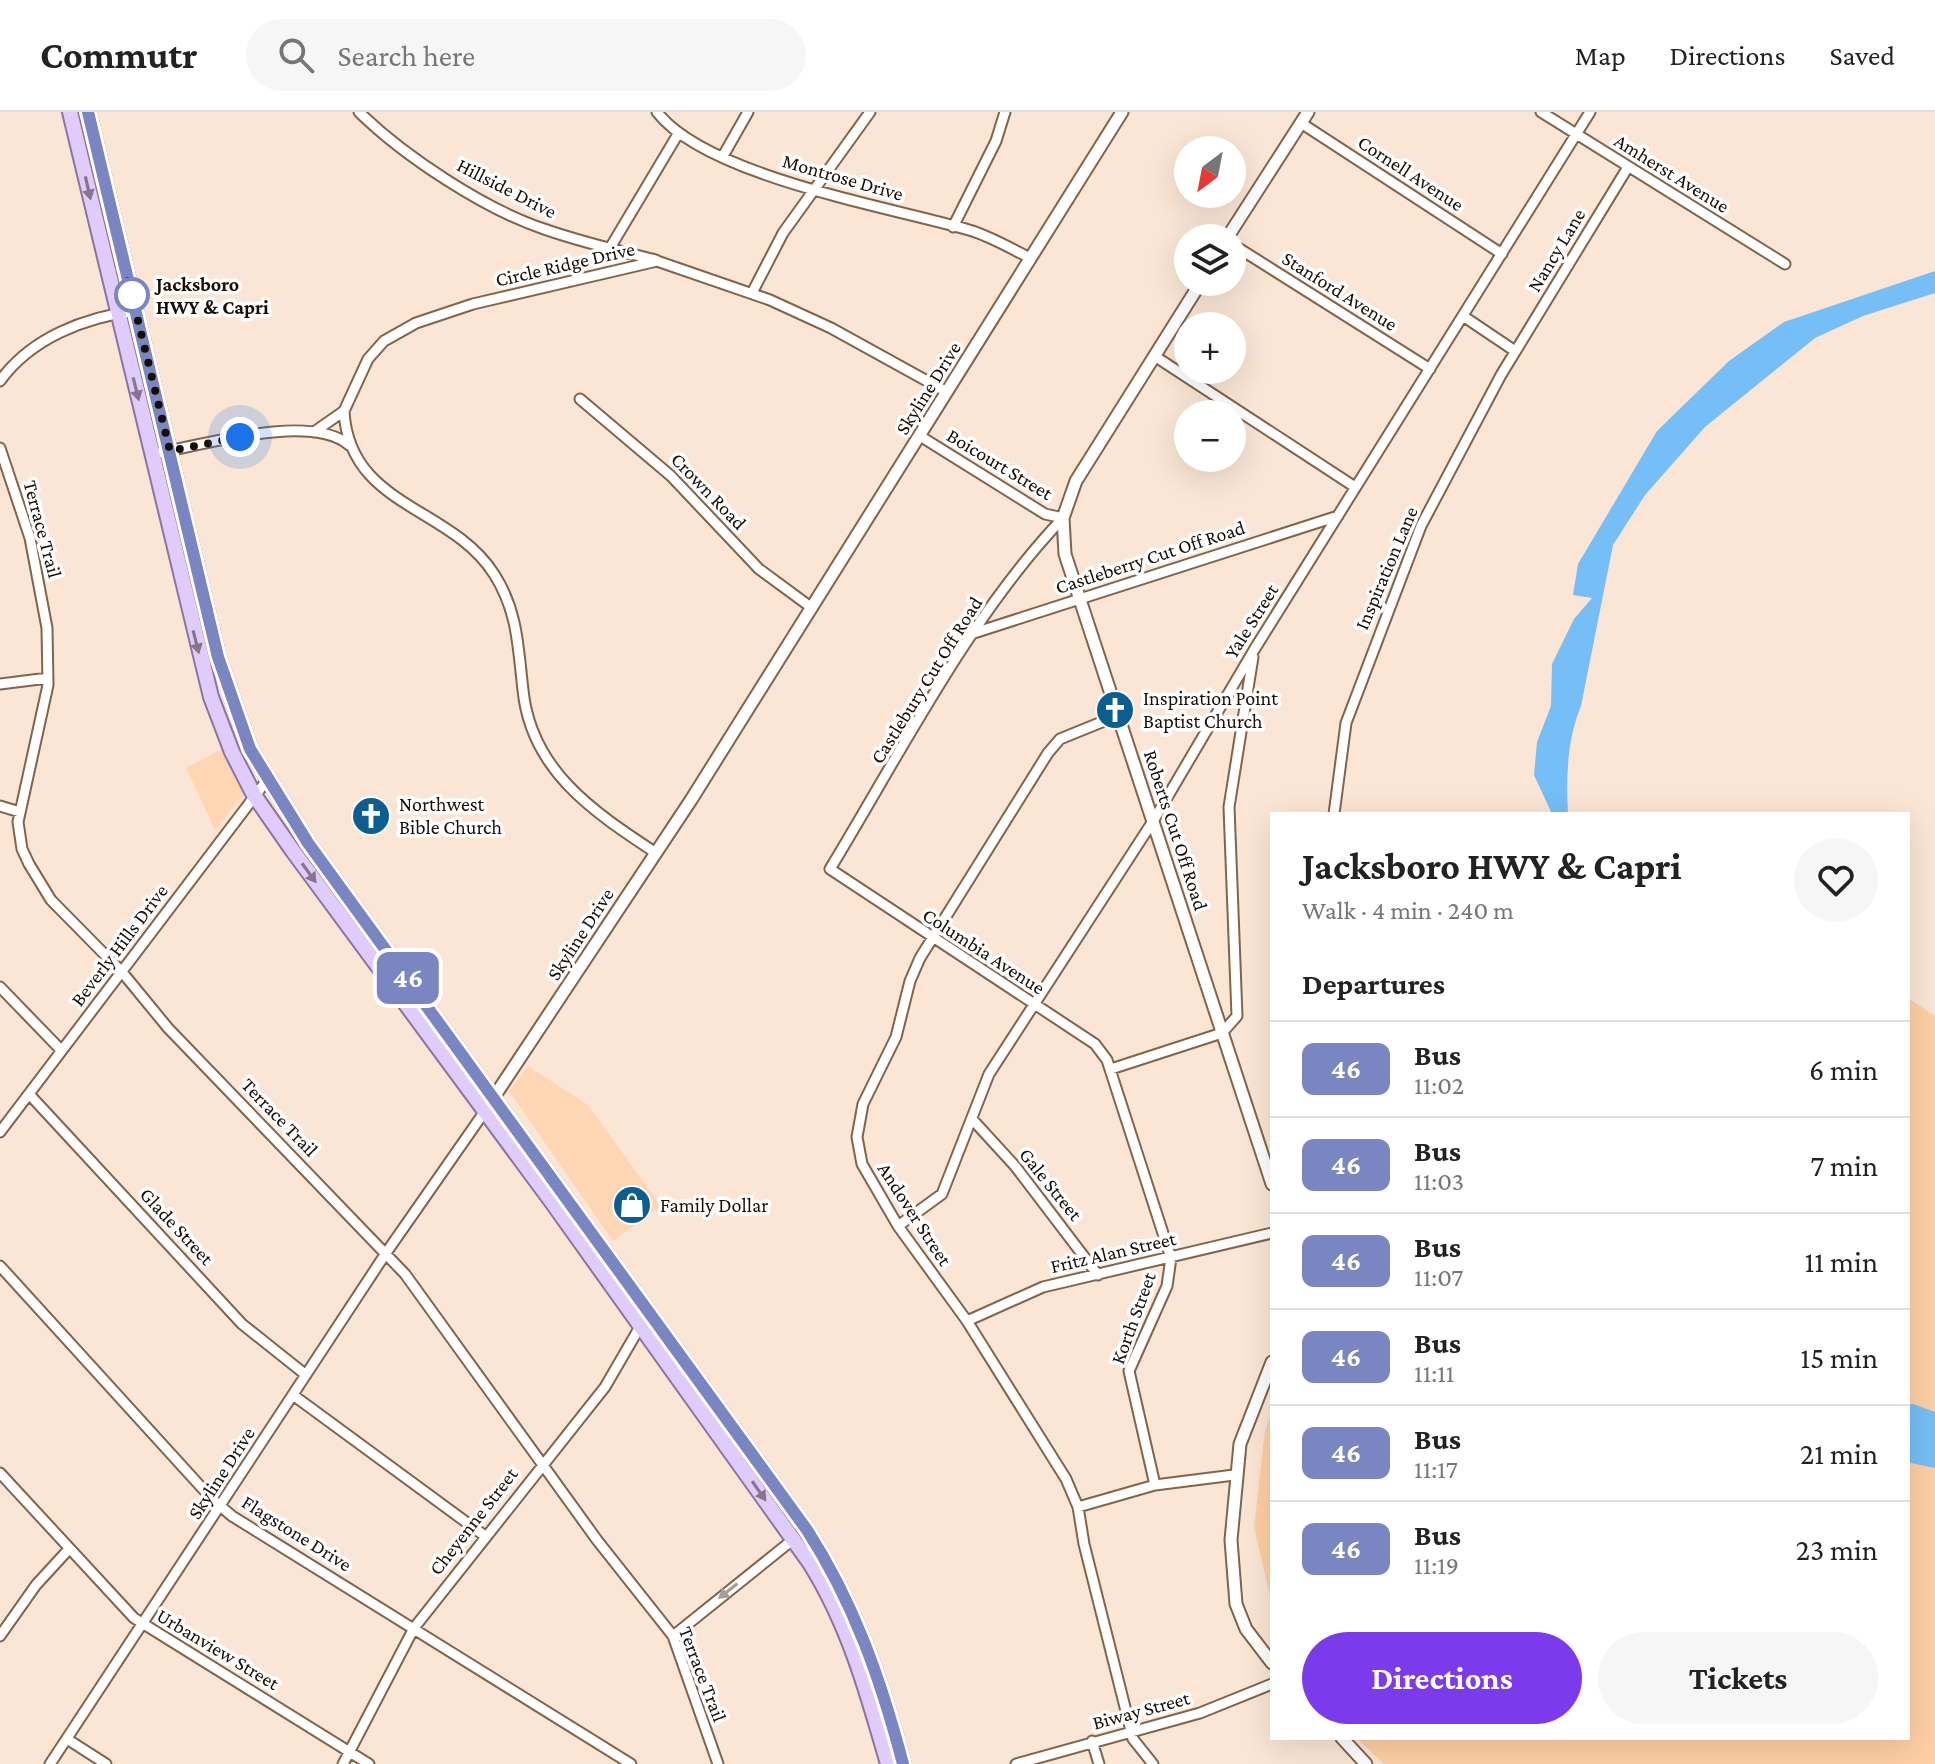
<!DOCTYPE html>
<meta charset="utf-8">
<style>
:root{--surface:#fff;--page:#f6f6f6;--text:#222;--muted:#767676;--line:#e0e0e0;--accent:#7c3aed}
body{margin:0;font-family:"Crimson Pro",serif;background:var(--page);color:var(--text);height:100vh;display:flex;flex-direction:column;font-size:30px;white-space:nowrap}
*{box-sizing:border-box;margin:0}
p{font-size:26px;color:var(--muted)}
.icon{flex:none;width:44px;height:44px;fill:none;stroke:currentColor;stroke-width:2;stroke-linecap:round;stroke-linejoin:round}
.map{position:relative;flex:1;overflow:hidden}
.panel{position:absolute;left:1270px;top:700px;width:640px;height:928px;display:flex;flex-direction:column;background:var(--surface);border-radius:0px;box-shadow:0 8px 32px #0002}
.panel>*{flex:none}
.badge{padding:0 16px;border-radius:12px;font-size:28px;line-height:52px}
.needle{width:52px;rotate:212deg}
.fabs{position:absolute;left:1174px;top:24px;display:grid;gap:16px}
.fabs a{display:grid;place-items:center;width:72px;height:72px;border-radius:50%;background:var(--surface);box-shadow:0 8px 32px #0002;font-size:40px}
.you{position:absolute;width:40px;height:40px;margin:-20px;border:6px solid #fff;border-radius:50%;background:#1a73e8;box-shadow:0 0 0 12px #1a73e833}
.map>.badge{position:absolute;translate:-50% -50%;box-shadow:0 0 0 4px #fff}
h2{padding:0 32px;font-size:30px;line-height:72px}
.round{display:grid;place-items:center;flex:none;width:84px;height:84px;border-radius:42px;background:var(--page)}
.headline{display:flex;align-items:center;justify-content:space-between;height:136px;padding:0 32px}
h1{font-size:38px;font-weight:700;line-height:60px}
.primary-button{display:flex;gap:16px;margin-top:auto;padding:16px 32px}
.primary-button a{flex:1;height:92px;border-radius:48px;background:var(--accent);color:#fff;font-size:32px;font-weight:700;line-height:92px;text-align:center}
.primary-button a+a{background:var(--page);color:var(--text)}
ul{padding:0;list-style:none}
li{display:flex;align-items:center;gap:24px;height:96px;padding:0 32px;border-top:2px solid var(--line)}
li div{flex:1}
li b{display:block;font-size:30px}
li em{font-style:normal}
li .badge{min-width:88px;font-weight:700;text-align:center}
header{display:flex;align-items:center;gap:48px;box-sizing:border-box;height:112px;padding:0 40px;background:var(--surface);border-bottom:2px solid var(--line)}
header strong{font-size:38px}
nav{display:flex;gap:44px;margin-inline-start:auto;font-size:28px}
.search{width:560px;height:72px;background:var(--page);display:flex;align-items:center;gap:20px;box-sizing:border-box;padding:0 28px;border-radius:44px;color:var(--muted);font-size:30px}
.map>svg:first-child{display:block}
.built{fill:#fed6b4}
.green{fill:#fecfa5}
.water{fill:#75bef6}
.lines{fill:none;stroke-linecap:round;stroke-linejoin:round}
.minor-casing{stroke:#82644a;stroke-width:13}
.tertiary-casing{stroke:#82644a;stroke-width:15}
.primary-casing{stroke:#8b73a2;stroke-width:18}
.minor{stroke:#fff;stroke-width:9}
.tertiary{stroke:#fff;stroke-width:11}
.primary{stroke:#dfccfa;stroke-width:14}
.oneway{fill:#86768c}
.oneway2{fill:#a39f9b}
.line-casing{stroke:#fff;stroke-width:18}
.line{stroke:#7986c2;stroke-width:12}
.walk{stroke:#190e05;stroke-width:8;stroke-dasharray:0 14.4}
.stop-dot{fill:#fff;stroke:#7986c2;stroke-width:4}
.labels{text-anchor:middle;stroke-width:7;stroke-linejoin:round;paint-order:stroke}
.street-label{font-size:20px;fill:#190e05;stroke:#fff}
.stop-label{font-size:20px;font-weight:bold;fill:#190e05;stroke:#fff;text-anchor:start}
.poi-label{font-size:20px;fill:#190e05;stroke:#fff;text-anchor:start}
</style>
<header>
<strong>Commutr</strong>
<div class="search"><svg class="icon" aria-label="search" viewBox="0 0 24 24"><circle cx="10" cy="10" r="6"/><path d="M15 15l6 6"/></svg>Search here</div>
<nav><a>Map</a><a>Directions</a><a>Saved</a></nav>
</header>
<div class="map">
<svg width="1935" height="1652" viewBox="0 0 1935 1652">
<rect width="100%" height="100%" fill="#fbe6d5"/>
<path class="built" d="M224 636 244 682 215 718 186 656Z
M528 954 588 993 661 1094 613 1129 509 979Z"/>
<path class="green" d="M1908 886 1935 904V1652H1384L1356 1626H1908Z
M1272 1299V1493L1254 1415 1265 1318Z"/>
<path class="water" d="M1935 159V181L1863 204 1815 226 1705 315 1645 383 1613 433 1581 594C1567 628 1566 665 1568 702H1552L1534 663 1537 630 1551 594 1552 552 1574 507 1592 486 1573 483 1578 452 1657 319 1729 249 1784 210Z
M1913 1292 1935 1300V1356L1911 1351 1908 1347V1293Z"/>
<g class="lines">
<g class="minor-casing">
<path id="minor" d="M359 0C404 44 484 97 544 117 581 130 619 139 656 148
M657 0C706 64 890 95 969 118 990 124 1010 136 1030 146
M1541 0 1785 152
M1301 11 1502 142
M723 44 748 0
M953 115 996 29 1005 0
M1232 132 1430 257
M610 136 678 22
M752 181 783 121 870 0
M1463 204 1515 239
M1156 245 1355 375
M0 269C31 226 85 205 136 199
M580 287 671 364 759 457 812 496
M344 299C349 395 451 394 494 462 518 499 518 536 523 578 531 659 594 700 656 741
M314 320 344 299 368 247 384 229 416 211 473 192 657 149 770 188 831 216 947 280
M920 324 1045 402 1063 406
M0 336 30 426 47 516 48 573 18 710 22 737 29 752 51 788 122 860 168 916 405 1162 597 1428 673 1524 718 1652
M152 342C200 334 310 300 349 333
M1063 406C970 503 900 642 830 757L1095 932 1107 948 1171 1146 1167 1174 1129 1259 1155 1373
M974 521 1338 404
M0 572 48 566
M1119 603 1060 627 1048 641 920 846 910 869 896 925 863 992 857 1025 862 1052 898 1114 967 1209 1066 1367 1078 1395 1084 1432 1133 1627 1153 1652
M0 694 20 700
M1334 702 1346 611 1421 414 1501 263 1628 55
M0 875 61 938
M1111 957 1222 921 1237 904 1229 695 1253 545
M29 982 242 1212 306 1263
M972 1007 1015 1054 1098 1163
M0 1020 267 668
M898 1114 942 1082 989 962 1155 706 1254 538 1590 0
M0 1154 212 1387 232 1404 631 1652
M967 1209 1043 1175 1272 1121
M293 1283 485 1424
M0 1361 134 1506 369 1652
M1078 1395 1155 1373 1234 1363
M0 1524 36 1473 69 1437
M673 1524 795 1426
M67 1627 106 1652
M1092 1629 1099 1652
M50 1652 386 1141 485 999
M343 1652 414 1516 605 1275 641 1213
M1016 1652 1200 1601 1272 1572"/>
</g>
<g class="tertiary-casing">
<path id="tertiary" d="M1227 126 1308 0
M1201 170 1076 369 1063 406 1065 442 1272 1072
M490 991 691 688 1122 0
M1272 1250 1240 1332 1231 1428 1236 1492 1246 1517 1272 1551
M1342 1626 1366 1652"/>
</g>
<g class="primary-casing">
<path id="primary" d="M70 0 211 585 232 640 254 683 293 739 552 1090 810 1451C849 1513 868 1582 888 1652
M88 0 218 545 250 637 308 731 807 1418C854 1491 881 1568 903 1652"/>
</g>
<use href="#minor" class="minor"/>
<use href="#tertiary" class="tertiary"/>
<use href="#primary" class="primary"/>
</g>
<defs><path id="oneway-solid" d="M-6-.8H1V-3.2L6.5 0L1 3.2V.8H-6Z" transform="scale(2)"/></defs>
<g class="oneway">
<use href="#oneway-solid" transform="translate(88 76) rotate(77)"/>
<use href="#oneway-solid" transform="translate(136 277) rotate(76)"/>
<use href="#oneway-solid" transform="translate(196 530) rotate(76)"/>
<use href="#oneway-solid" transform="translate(309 761) rotate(54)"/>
<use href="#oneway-solid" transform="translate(759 1379) rotate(55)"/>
</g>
<use class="oneway2" href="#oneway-solid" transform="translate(728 1479) rotate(142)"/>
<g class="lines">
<g class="line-casing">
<path id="line" d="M88 0 218 545 250 637 308 731 807 1418C854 1491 881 1568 903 1652"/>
</g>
<use href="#line" class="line"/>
<path class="walk" d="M132 183 128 168 170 339 240 325"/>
</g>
<defs>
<g id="church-disc" transform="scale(2)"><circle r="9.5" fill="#0a5e90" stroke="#fff"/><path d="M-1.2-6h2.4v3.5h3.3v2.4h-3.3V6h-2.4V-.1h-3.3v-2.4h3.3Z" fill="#fff"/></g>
<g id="shop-disc" transform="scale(2)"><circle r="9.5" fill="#0a5e90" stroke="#fff"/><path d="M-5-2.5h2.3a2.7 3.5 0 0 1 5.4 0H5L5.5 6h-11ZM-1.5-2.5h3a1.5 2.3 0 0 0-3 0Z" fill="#fff"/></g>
</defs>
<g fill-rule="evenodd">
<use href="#church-disc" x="1115" y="598"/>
<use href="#church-disc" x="371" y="704"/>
<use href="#shop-disc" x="632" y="1093"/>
</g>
<circle class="stop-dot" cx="132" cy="183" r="16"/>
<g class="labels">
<g class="street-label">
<text transform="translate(1411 61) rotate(33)" y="7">Cornell Avenue</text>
<text transform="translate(1672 61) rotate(32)" y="7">Amherst Avenue</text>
<text transform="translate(843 65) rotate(16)" y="7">Montrose Drive</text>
<text transform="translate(507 76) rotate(27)" y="7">Hillside Drive</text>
<text transform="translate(1556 138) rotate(-59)" y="7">Nancy Lane</text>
<text transform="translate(565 152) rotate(-13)" y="7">Circle Ridge Drive</text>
<text transform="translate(1340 179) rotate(32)" y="7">Stanford Avenue</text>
<text transform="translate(928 276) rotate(-58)" y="7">Skyline Drive</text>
<text transform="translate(1000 352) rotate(31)" y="7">Boicourt Street</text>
<text transform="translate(709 379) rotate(46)" y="7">Crown Road</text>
<text transform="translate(43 417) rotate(75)" y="7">Terrace Trail</text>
<text transform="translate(1150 445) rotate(-18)" y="7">Castleberry Cut Off Road</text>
<text transform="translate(1386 456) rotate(-67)" y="7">Inspiration Lane</text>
<text transform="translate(1251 509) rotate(-58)" y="7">Yale Street</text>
<text transform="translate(926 568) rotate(-58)" y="7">Castlebury Cut Off Road</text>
<text transform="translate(1176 718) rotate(72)" y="7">Roberts Cut Off Road</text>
<text transform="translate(580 822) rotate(-57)" y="7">Skyline Drive</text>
<text transform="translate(119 833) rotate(-53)" y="7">Beverly Hills Drive</text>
<text transform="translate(984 839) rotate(33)" y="7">Columbia Avenue</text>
<text transform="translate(280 1005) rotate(46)" y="7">Terrace Trail</text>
<text transform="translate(1051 1072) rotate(51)" y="7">Gale Street</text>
<text transform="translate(915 1102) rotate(57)" y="7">Andover Street</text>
<text transform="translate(177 1114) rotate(47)" y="7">Glade Street</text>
<text transform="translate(1113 1140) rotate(-13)" y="7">Fritz Alan Street</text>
<text transform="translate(1133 1206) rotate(-70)" y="7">Korth Street</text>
<text transform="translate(221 1361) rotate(-57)" y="7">Skyline Drive</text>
<text transform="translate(473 1409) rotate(-52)" y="7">Cheyenne Street</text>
<text transform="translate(297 1421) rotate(32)" y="7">Flagstone Drive</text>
<text transform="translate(218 1537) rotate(31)" y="7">Urbanview Street</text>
<text transform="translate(703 1562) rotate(69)" y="7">Terrace Trail</text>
<text transform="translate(1141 1598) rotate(-15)" y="7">Biway Street</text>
</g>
<g class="stop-label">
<text x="156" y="179">Jacksboro<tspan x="156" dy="23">HWY &amp; Capri</tspan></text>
</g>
<g class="poi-label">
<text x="1143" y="593">Inspiration Point<tspan x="1143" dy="23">Baptist Church</tspan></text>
<text x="399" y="699">Northwest<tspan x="399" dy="23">Bible Church</tspan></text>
<text x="660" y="1100">Family Dollar</text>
</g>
</g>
</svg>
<div class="fabs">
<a><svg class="needle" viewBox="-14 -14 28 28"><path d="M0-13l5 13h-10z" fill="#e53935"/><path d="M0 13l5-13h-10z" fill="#767676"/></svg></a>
<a><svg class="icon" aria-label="layers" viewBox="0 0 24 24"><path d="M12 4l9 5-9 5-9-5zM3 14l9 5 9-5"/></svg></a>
<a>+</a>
<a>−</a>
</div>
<div class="you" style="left:240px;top:325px"></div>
<b class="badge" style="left:408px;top:866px;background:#7986c2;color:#fff">46</b>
<section class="panel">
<div class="headline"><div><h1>Jacksboro HWY &amp; Capri</h1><p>Walk · 4 min · 240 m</p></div><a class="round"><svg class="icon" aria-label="heart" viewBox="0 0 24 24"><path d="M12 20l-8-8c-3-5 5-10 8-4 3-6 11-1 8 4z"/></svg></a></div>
<h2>Departures</h2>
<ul>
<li><span class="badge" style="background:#7986c2;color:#fff">46</span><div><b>Bus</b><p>11:02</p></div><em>6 min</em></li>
<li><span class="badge" style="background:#7986c2;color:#fff">46</span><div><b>Bus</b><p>11:03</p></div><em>7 min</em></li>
<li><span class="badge" style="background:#7986c2;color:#fff">46</span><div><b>Bus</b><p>11:07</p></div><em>11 min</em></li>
<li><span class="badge" style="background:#7986c2;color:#fff">46</span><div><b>Bus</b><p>11:11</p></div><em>15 min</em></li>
<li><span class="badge" style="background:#7986c2;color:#fff">46</span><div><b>Bus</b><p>11:17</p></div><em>21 min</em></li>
<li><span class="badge" style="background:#7986c2;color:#fff">46</span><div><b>Bus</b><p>11:19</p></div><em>23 min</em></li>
</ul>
<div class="primary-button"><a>Directions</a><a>Tickets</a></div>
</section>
</div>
